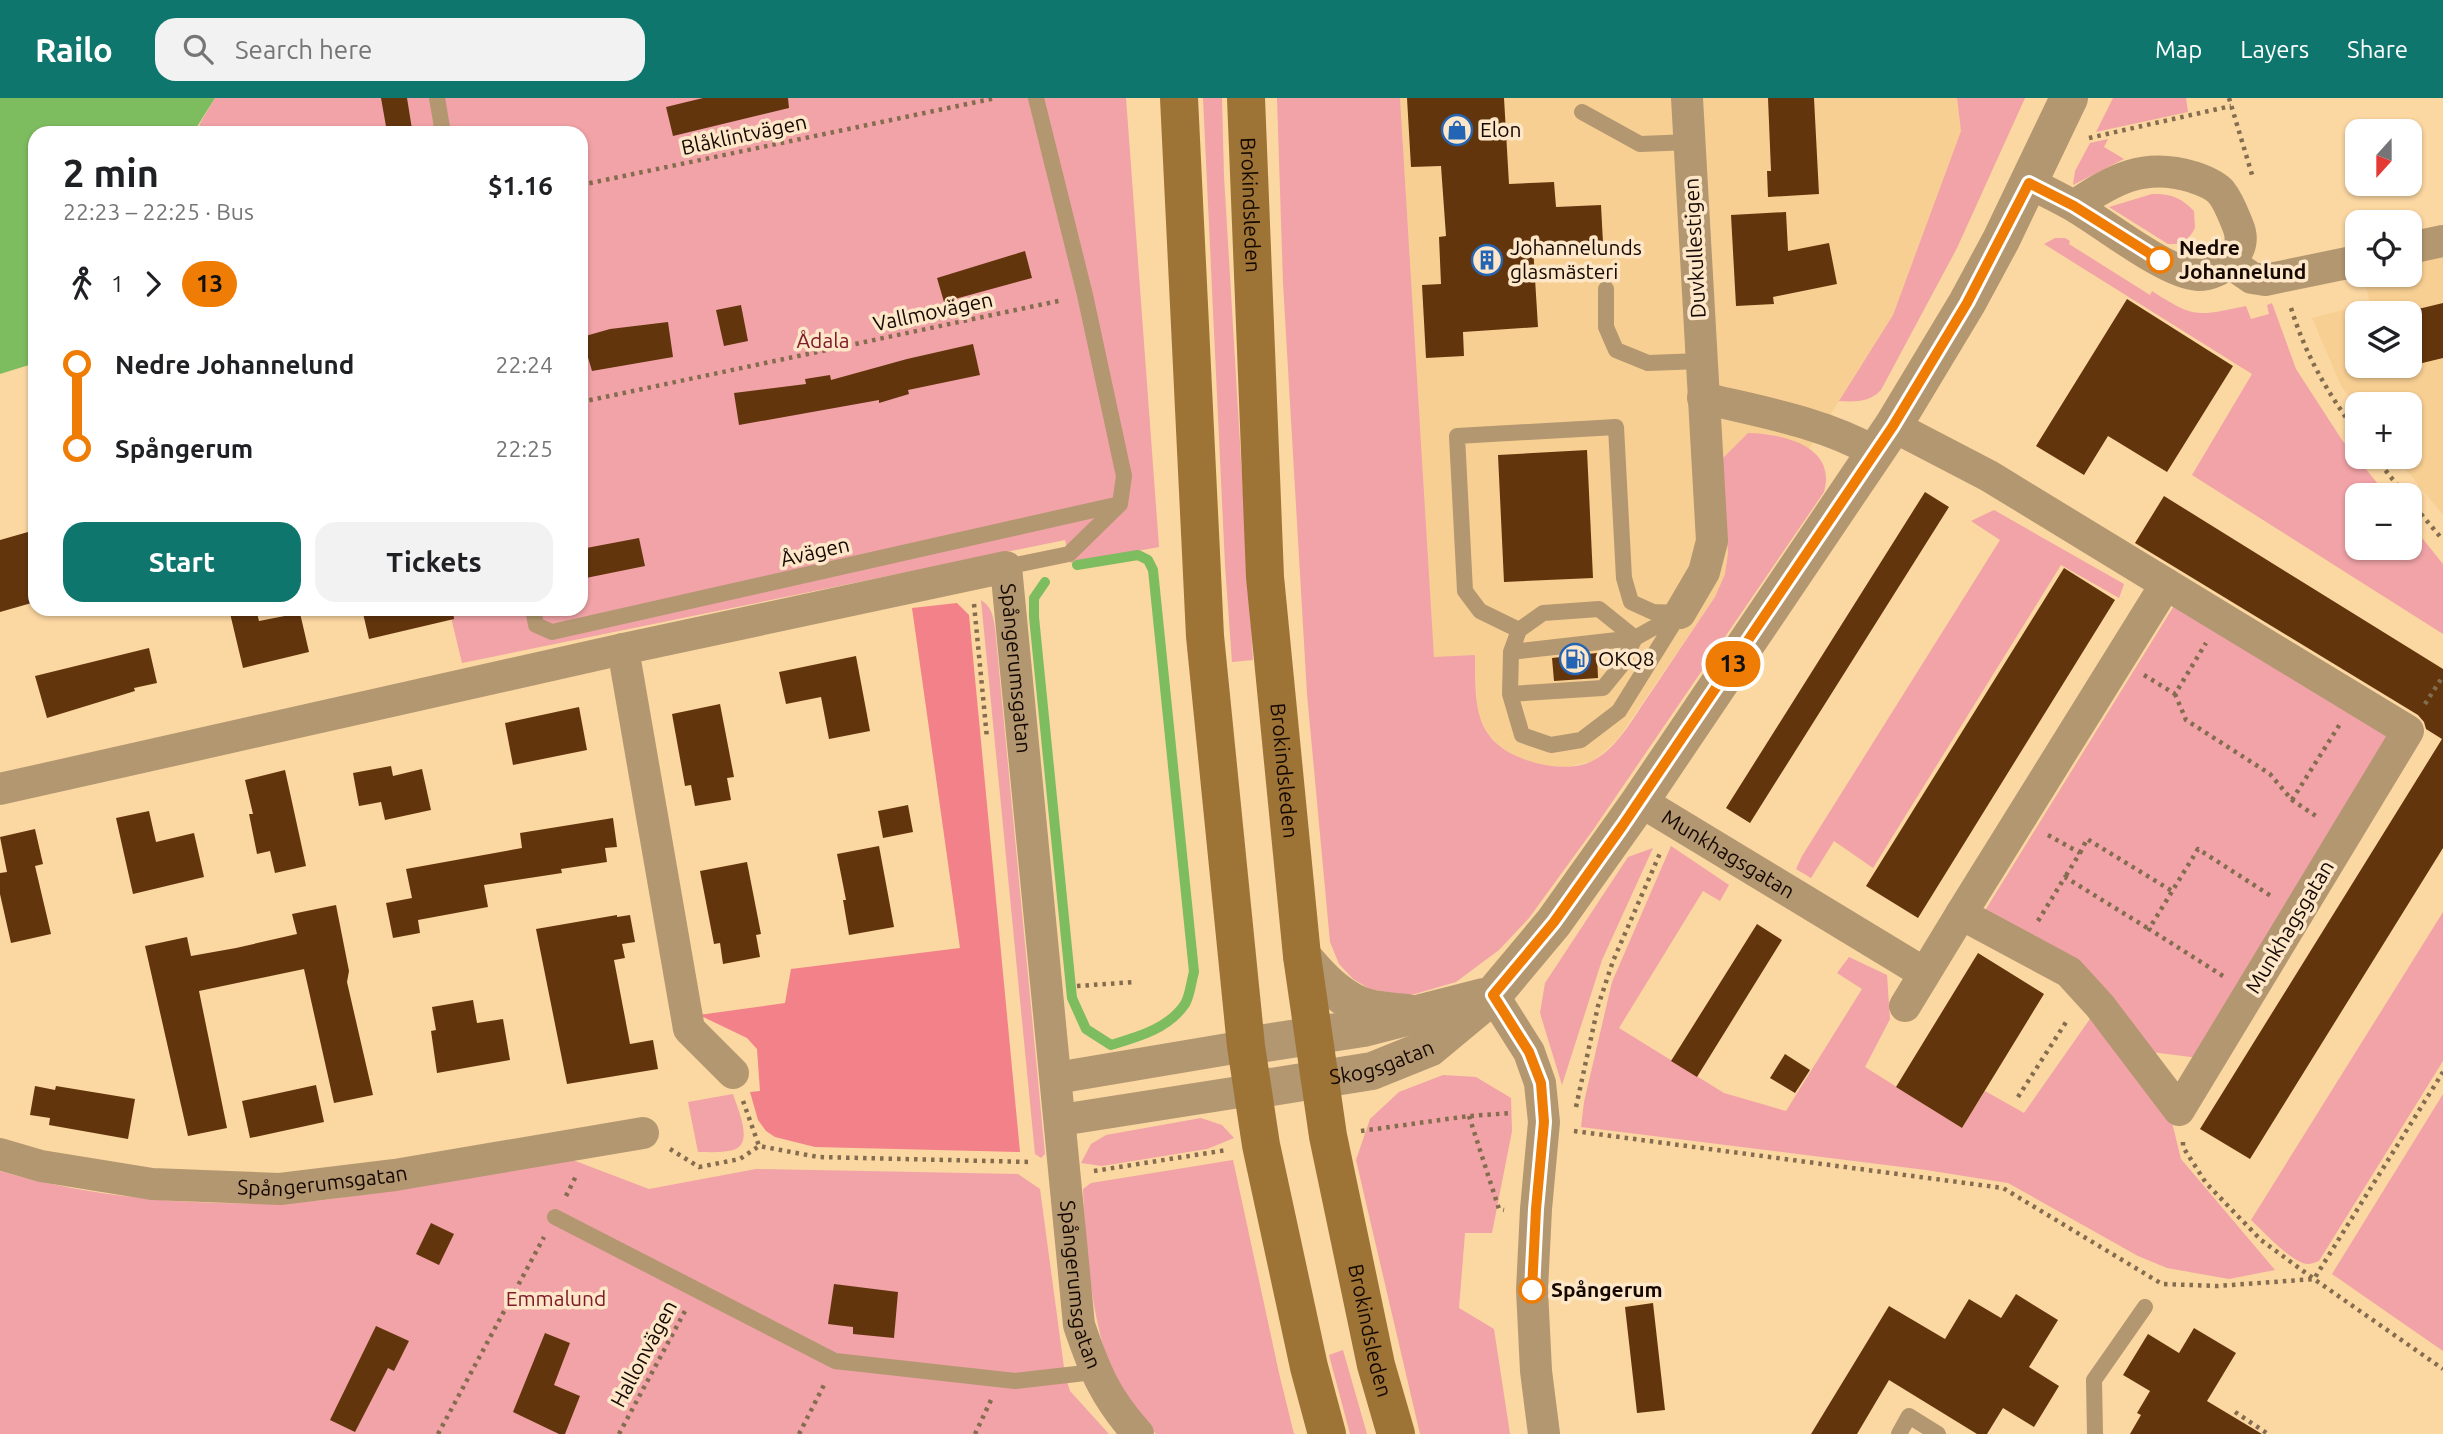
<!DOCTYPE html>
<meta charset="utf-8">
<style>
:root{--surface:#fff;--page:#f2f2f2;--text:#202124;--muted:#757577;--accent:#0f766e}
body{margin:0;font-family:Ubuntu,sans-serif;background:var(--page);color:var(--text);height:100vh;display:flex;flex-direction:column;font-size:26px;white-space:nowrap}
*{box-sizing:border-box;margin:0}
p{font-size:23px;color:var(--muted)}
.icon{flex:none;width:38px;height:38px;fill:none;stroke:currentColor;stroke-width:2;stroke-linecap:round;stroke-linejoin:round}
.map{position:relative;flex:1;overflow:hidden}
.details{position:absolute;left:28px;top:28px;width:560px;height:490px;display:flex;flex-direction:column;background:var(--surface);border-radius:21px;box-shadow:0 2px 5px #0004}
.details>*{flex:none}
.badge{padding:0 14px;border-radius:23px;font-size:24px;line-height:46px}
.needle{width:46px;rotate:201deg}
.controls{position:absolute;left:2345px;top:21px;display:grid;gap:14px}
.controls a{display:grid;place-items:center;width:77px;height:77px;border-radius:14px;background:var(--surface);box-shadow:0 2px 5px #0004;font-size:35px}
.map>.badge{position:absolute;translate:-50% -50%;box-shadow:0 0 0 4px #fff}
.legs{display:flex;align-items:center;gap:10px;height:77px;padding:0 35px;font-size:23px}
.legs p{margin-inline-start:auto}
.summary{display:flex;align-items:center;justify-content:space-between;height:119px;padding:0 35px}
h1{font-size:38px;font-weight:700;line-height:52px}
.action{display:flex;gap:14px;margin-top:auto;padding:14px 35px}
.action a{flex:1;height:80px;border-radius:21px;background:var(--accent);color:#fff;font-size:28px;font-weight:700;line-height:80px;text-align:center}
.action a+a{background:var(--page);color:var(--text)}
ul{padding:0 35px;list-style:none}
li{display:flex;align-items:center;gap:24px;height:84px;font-size:26px}
li i{display:grid;place-items:center;width:10px;height:100%;margin:0 9px;background:currentColor}
li i::after{content:'';width:18px;height:18px;margin:-9px;border:5px solid;border-radius:50%;background:var(--surface)}
li p{margin-inline-start:auto}
li:first-child i{background:linear-gradient(#0000 50%,currentColor 0)}
li:last-child i{background:linear-gradient(currentColor 50%,#0000 0)}
header{display:flex;align-items:center;gap:42px;box-sizing:border-box;height:98px;padding:0 35px;background:var(--accent);color:#fff}
header strong{font-size:33px}
nav{display:flex;gap:38px;margin-inline-start:auto;font-size:24px}
.search{width:490px;height:63px;background:var(--page);display:flex;align-items:center;gap:18px;box-sizing:border-box;padding:0 24px;border-radius:21px;color:var(--muted);font-size:26px}
.map>svg:first-child{display:block}
.built{fill:#f8cf93;fill-rule:evenodd}
.green{fill:#f1a3a7}
.forest{fill:#f28189}
.water{fill:#7ebc60}
.lines{fill:none;stroke-linecap:round;stroke-linejoin:round}
.stream{stroke:#7ebc60;stroke-width:10}
.building{fill:#63350d}
.path{stroke:#846c4f;stroke-width:4.5;stroke-dasharray:3.5 5;stroke-linecap:butt}
.service{stroke:#b39770;stroke-width:16}
.minor{stroke:#b39770;stroke-width:32}
.tertiary{stroke:#b39770;stroke-width:38}
.secondary{stroke:#9d7435;stroke-width:38}
.line-1-casing{stroke:#fff;stroke-width:16}
.line-1{stroke:#ef7c04;stroke-width:10}
.stop-1-dot{fill:#fff;stroke:#ef7c04;stroke-width:3.5}
.labels{text-anchor:middle;stroke-width:7;stroke-linejoin:round;paint-order:stroke}
.poi-label{font-size:21px;fill:#150800;stroke:#fde7c8;text-anchor:start}
.street-label{font-size:21px;fill:#150800;stroke:#fde7c8}
.stop-label{font-size:21px;font-weight:bold;fill:#150800;stroke:#fde7c8;text-anchor:start}
.park-label{font-size:21px;fill:#801b2d;stroke:#fde7c8}
</style>
<header>
<strong>Railo</strong>
<div class="search"><svg class="icon" aria-label="search" viewBox="0 0 24 24"><circle cx="10" cy="10" r="6"/><path d="M15 15l6 6"/></svg>Search here</div>
<nav><a>Map</a><a>Layers</a><a>Share</a></nav>
</header>
<div class="map">
<svg width="2443" height="1336" viewBox="0 0 2443 1336">
<rect width="100%" height="100%" fill="#fbd7a2"/>
<path class="built" d="M1400 0H1957L1961 33 1893 217 1809 351 1769 336 1749 335 1723 361 1728 455 1725 476 1715 499 1617 642 1593 663 1566 669 1538 667 1509 656 1489 638 1477 614 1475 557 1434 560Z
M2443 150V417L2396 359H2410V306H2357V309L2341 288 2312 220 2370 205 2363 177H2410V159ZM2357 215H2410V268H2357Z"/>
<path class="green" d="M215 0H1126L1159 449 1071 465 1065 442 462 565 449 511H581V35H215L199 27Z
M1203 0H1222L1224 78 1253 562 1232 564 1225 467Z
M1277 0H1400L1434 559 1475 557C1476 601 1471 640 1521 660 1540 668 1574 674 1594 662 1620 648 1635 616 1652 593 1673 561 1694 530 1715 499L1725 476 1728 455 1722 361 1748 335C1784 336 1837 348 1824 394L1593 732 1529 820 1499 852 1456 884 1408 898 1370 891 1353 881 1339 866 1330 844 1307 596 1283 185Z
M1957 0H2025L1957 150 1881 292C1870 304 1855 304 1839 303L1893 217 1961 33Z
M2113 0H2186L2188 14 2096 34Z
M2108 41 2104 49 2124 61 2073 87 2075 73 2090 45Z
M2152 96C2170 95 2182 100 2194 113L2195 130C2189 142 2181 147 2168 146L2109 109Z
M2055 140H2065L2070 143 2069 146 2150 197 2152 193C2195 221 2198 218 2246 208L2251 221 2269 216 2267 207 2272 205 2296 271 2342 342 2387 397H2357V450H2410V425L2443 466V536L2192 377 2252 276 2044 146Z
M1994 412 2124 486 2119 500 2061 467 1873 770 1834 743 1811 780 1796 771 1802 758 2000 442 1971 423Z
M981 502C992 509 993 518 995 530L1045 1056 1041 1060 1035 1056Z
M2177 503 2398 636 2199 960 2151 954 1981 819Z
M1671 748 1729 787 1720 803 1703 793 1619 930 1724 995 1786 1013 1862 891 1837 875 1849 859 1887 877 1890 921 1865 969 1962 1030 1985 993 2024 1015 2092 918 2170 1016 2181 1061 2275 1172 2229 1181 2167 1170 2138 1158 2008 1085 1926 1072 1581 1029 1584 1004 1612 884Z
M1653 750 1602 862 1562 987 1540 915 1545 885 1628 759Z
M2443 814V963L2319 1163C2316 1164 2311 1166 2308 1166 2293 1166 2262 1132 2251 1122Z
M1443 977 1476 979 1511 1000 1512 1033 1492 1135H1465L1459 1210 1494 1231 1510 1336H1420L1356 1062 1370 1021 1399 994Z
M733 996C737 1010 755 1046 733 1052 722 1055 709 1054 698 1054L688 1004Z
M2443 996V1253L2332 1176Z
M1201 1020 1222 1027 1234 1040 1207 1051 1102 1068 1081 1065 1091 1046 1106 1037Z
M570 1061 649 1091 756 1071 1018 1076 1040 1091 1065 1277 1070 1293 1109 1336H0V1073C97 1101 201 1109 302 1104 323 1103 344 1099 365 1096 434 1087 502 1074 570 1061Z
M1233 1062 1279 1275 1294 1336H1156C1147 1325 1136 1315 1128 1304 1092 1252 1086 1153 1083 1091L1091 1085Z
M1343 1252 1367 1336H1350L1329 1257Z"/>
<path class="forest" d="M957 505 969 517 1020 1054 815 1049 775 1039 766 1033 758 1022 750 994 760 993 757 951 747 940 699 917 785 905 791 871 960 850 912 510Z"/>
<path class="water" d="M0 0H215L193 35H35V255L29 267 0 276Z"/>
<g class="lines">
<path class="stream" d="M1045 484 1034 500V519L1072 900 1086 931 1111 947C1138 939 1168 931 1185 906 1190 898 1191 884 1194 874L1153 472 1148 462 1138 457 1077 467"/>
</g>
<path class="building" d="M381 0H407L412 31 387 34Z
M703 0H788L789 10 673 38 666 9Z
M1407 0H1504L1509 86 1554 84 1556 109 1601 107 1603 145 1533 148 1538 229 1463 234 1464 258 1426 260 1422 187 1441 186 1439 139 1446 138 1441 68 1411 69Z
M1768 0H1814L1819 96 1768 99 1767 73H1771Z
M1786 114 1788 153 1829 145 1837 186 1773 199 1774 206 1736 208 1731 117Z
M1025 153 1032 180 944 204 937 180Z
M2127 201 2233 268 2167 374 2108 338 2084 377 2036 348Z
M2443 205V260L2410 268V213Z
M741 207 748 243 724 248 716 212Z
M668 224 673 259 592 273 582 239 610 231Z
M973 246 980 277 908 292 909 296 879 305V302L739 327 734 295 806 286 805 281 830 277 831 282 907 261Z
M1587 352 1593 480 1504 484 1498 357Z
M1925 394 1949 409 1750 725 1726 710Z
M2164 398 2443 571V750L2250 1061 2200 1031 2442 641 2426 631 2424 624 2418 617 2135 445Z
M35 432V504L0 514V442Z
M639 440 645 468 581 481V451Z
M2064 470 2115 502 1918 820 1866 788Z
M229 511H256L259 523 300 515 309 554 243 570Z
M362 511H453L454 521 369 541Z
M149 550 157 585 134 590 135 593 47 620 35 578Z
M1597 555 1598 580 1554 583 1552 560Z
M856 558 870 633 829 641 821 599 786 606 779 574Z
M720 606 734 679 727 680 731 702 695 708 691 687 685 688 672 616Z
M579 609 587 652 513 667 505 625Z
M391 668 393 678 422 671 431 712 385 722 381 704 359 708 353 675Z
M285 672 306 768 275 775 270 753 257 756 249 716H253L245 682Z
M908 707 913 734 883 740 878 713Z
M149 713 156 744 194 735 204 779 133 796 116 720Z
M613 720 617 749 605 750 607 764 561 771 562 775 484 787 488 809 418 822 420 835 393 840 386 805 412 800 406 771 522 750 520 735Z
M35 731 43 766 35 768 51 836 11 845 0 796V775L7 774 0 739Z
M879 748 894 829 849 837 843 802H846L837 756Z
M747 764 761 836 756 837 760 859 723 866 720 845 714 846 700 773Z
M336 807 349 873 347 884 373 997 334 1005 304 871 199 893 227 1030 188 1038 145 848 187 839 191 858 236 850 297 836 292 816Z
M617 817V819L630 817 635 844 622 846 625 860 614 862 630 946 653 942 658 971 567 986 536 831Z
M1757 826 1782 842 1697 979 1671 963Z
M1978 855 2044 896 1962 1030 1896 989Z
M473 902 477 925 503 921 510 962 437 975 431 933 436 932 432 909Z
M1785 956 1810 972 1795 995 1770 980Z
M316 987 324 1024 250 1040 242 1003Z
M35 988 55 992 56 988 135 1001 128 1041 49 1027 50 1020 30 1017Z
M431 1125 454 1136 439 1167 416 1156Z
M834 1186 898 1194 894 1240 853 1236V1229L828 1226Z
M2016 1196 2058 1222 2029 1269 2059 1288 2034 1329 2003 1310 1987 1336H1977L1889 1282 1857 1336H1811L1889 1208 1945 1241 1969 1201 2001 1220Z
M1653 1205 1665 1312 1637 1315 1625 1209Z
M376 1228 409 1243 394 1273 388 1270 355 1334 330 1322Z
M2194 1230 2236 1255 2207 1303 2262 1336H2130L2141 1317 2137 1315 2150 1293 2123 1277 2148 1236 2179 1255Z
M545 1235 570 1245 554 1287 580 1298 565 1336H559L513 1314Z"/>
<g class="lines">
<path class="path" d="M2229 0 2253 80
M2089 40 2231 8
M581 87 996 0
M2291 210C2306 258 2327 294 2357 335
M581 304 1063 202
M2375 359 2405 397
M2410 403 2443 442
M974 506 987 640
M2144 577 2175 596 2206 545
M2175 596 2186 622 2270 676 2292 702 2319 720
M2425 606 2443 578
M2292 702 2340 626
M2048 737 2080 755 2065 779
M2080 755 2087 741 2172 793
M2038 823 2065 779 2149 831
M2223 878 2149 831 2198 751 2271 798
M1077 888 1135 884
M2018 999 2068 921
M743 1003 759 1048
M1576 1009 1598 908 1613 863 1661 753
M1469 1018 1499 1111 1504 1112
M1361 1033 1469 1018 1512 1015
M1574 1033 2003 1090 2162 1186 2218 1188 2314 1181 2443 1271
M2183 1044V1049L2206 1085 2261 1142 2314 1181 2443 974
M670 1051 699 1069 740 1061 759 1048 818 1059 1032 1064
M1094 1073 1227 1052
M566 1098 576 1078
M2235 1314 2268 1336
M438 1336 544 1139
M619 1336 685 1213
M799 1336 826 1283
M975 1336 991 1302"/>
<path class="service" d="M437 0 443 35
M1582 14 1640 46 1690 44
M1606 191V229L1616 252 1648 265 1701 263
M1006 469 1069 456 1120 406 1124 378 1085 197 1036 0
M533 511 536 527 552 534 1120 406
M1599 511 1635 540 1680 515 1619 613 1581 642 1551 647 1522 637 1510 596 1511 554 1519 532 1543 515Z
M1519 532 1480 513 1465 493 1457 338 1616 329 1624 480 1631 504 1653 514 1680 515
M1511 554 1635 540
M1510 596 1603 590 1621 568 1635 540
M555 1119 835 1263 1015 1283 1094 1274
M1899 1336 1909 1318 1938 1336
M2095 1336 2094 1282 2145 1209"/>
<g class="minor">
<path d="M2029 85C2045 93 2062 101 2077 110 2106 127 2166 175 2198 177 2210 177 2223 171 2231 162 2241 151 2243 140 2238 128 2233 116 2229 104 2221 94 2215 87 2202 82 2193 79 2144 64 2114 81 2074 108"/>
<path d="M2410 150 2443 143"/>
<path d="M2229 164 2252 180 2265 182 2357 163"/>
<path d="M1703 300C1761 314 1822 324 1875 354"/>
<path d="M1893 328 1989 378 2166 486"/>
<path d="M2166 486 2408 633 2179 1012 2100 908 2069 874 1961 816Z"/>
<path d="M1680 515 1704 474 1712 443 1687 0"/>
<path d="M623 551 689 931 733 975"/>
<path id="s1" d="M0 691 623 551 1006 469 1079 1227C1095 1274 1105 1299 1138 1336"/>
<path id="s2" d="M1640 703 1924 875"/>
<path d="M1493 897 1529 954 1540 985 1544 1024 1536 1111 1532 1192 1536 1273 1544 1336"/>
<path d="M1905 908 1961 816"/>
<path d="M1056 980 1246 948"/>
<path d="M1061 1022 1252 992"/>
<path id="s3" d="M0 1056 41 1068 152 1086 280 1091 395 1077 643 1035"/>
</g>
<g class="tertiary">
<path d="M1302 858C1320 880 1344 906 1373 911 1384 913 1396 914 1407 915"/>
<path d="M1246 948 1363 930 1484 899"/>
<path id="s4" d="M1252 992 1372 973 1429 950 1493 897 1554 824 1640 703 1893 328 1967 205 2001 142 2069 0"/>
</g>
<g class="secondary">
<path d="M1179 0 1205 538 1246 948 1261 1047 1309 1269 1327 1336"/>
<path id="s5" d="M1246 0 1265 479 1302 858 1328 1038 1376 1267 1396 1336"/>
</g>
</g>
<g class="lines">
<g class="line-1-casing">
<path id="line-1" d="M1532 1192 1536 1111 1544 1024 1541 985 1529 954 1493 897 1554 824 1623 727 1893 328 1967 205 2029 85 2074 108 2160 162"/>
</g>
<use href="#line-1" class="line-1"/>
</g>
<defs>
<g id="shop-ring" transform="scale(1.575)"><circle r="9.5" fill="#fde7c8" stroke="#2464b5" stroke-width="1.5"/><path d="M-5-2.5h2.3a2.7 3.5 0 0 1 5.4 0H5L5.5 6h-11ZM-1.5-2.5h3a1.5 2.3 0 0 0-3 0Z" fill="#2464b5"/></g>
<g id="building-ring" transform="scale(1.575)"><circle r="9.5" fill="#fde7c8" stroke="#2464b5" stroke-width="1.5"/><path d="M-4-6H4V6H1V3H-1V6H-4ZM-2.5-4.3h1.7v1.8h-1.7ZM.8-4.3h1.7v1.8H.8ZM-2.5-1h1.7V.8h-1.7ZM.8-1h1.7V.8H.8Z" fill="#2464b5"/></g>
<g id="fuel-ring" transform="scale(1.575)"><circle r="9.5" fill="#fde7c8" stroke="#2464b5" stroke-width="1.5"/><path d="M-5.5-6h7V0h2V4h1.3V-2.5L3-4.5l.8-.8L6-3V5H2.5V1h-1V6h-7ZM-4.2-4.7v3.2H.2V-4.7Z" fill="#2464b5"/></g>
</defs>
<g fill-rule="evenodd">
<use href="#shop-ring" x="1457" y="32"/>
<use href="#building-ring" x="1487" y="162"/>
<use href="#fuel-ring" x="1575" y="561"/>
</g>
<g class="stop-1-dot">
<circle cx="2160" cy="162" r="12"/>
<circle cx="1532" cy="1192" r="12"/>
</g>
<g class="labels">
<g class="poi-label">
<text x="1480" y="39">Elon</text>
<text x="1510" y="157">Johannelunds<tspan x="1510" dy="24">glasmästeri</tspan></text>
<text x="1598" y="568">OKQ8</text>
</g>
<g class="street-label">
<text transform="translate(744 37) rotate(-12)" y="7">Blåklintvägen</text>
<text dy="7" stroke="none"><textPath href="#s5" startOffset="107">Brokindsleden</textPath></text>
<text transform="translate(1695 150) rotate(-93)" y="7">Duvkullestigen</text>
<text transform="translate(933 214) rotate(-12)" y="7">Vallmovägen</text>
<text transform="translate(815 454) rotate(-13)" y="7">Åvägen</text>
<text dy="7" stroke="none"><textPath href="#s1" startOffset="1132">Spångerumsgatan</textPath></text>
<text dy="7" stroke="none"><textPath href="#s5" startOffset="674">Brokindsleden</textPath></text>
<text dy="7" stroke="none"><textPath href="#s2" startOffset="103">Munkhagsgatan</textPath></text>
<text transform="translate(2290 829) rotate(-59)" y="7">Munkhagsgatan</text>
<text dy="7" stroke="none"><textPath href="#s4" startOffset="133">Skogsgatan</textPath></text>
<text dy="7" stroke="none"><textPath href="#s3" startOffset="326">Spångerumsgatan</textPath></text>
<text dy="7" stroke="none"><textPath href="#s1" startOffset="1752">Spångerumsgatan</textPath></text>
<text dy="7" stroke="none"><textPath href="#s5" startOffset="1241">Brokindsleden</textPath></text>
<text transform="translate(644 1256) rotate(-62)" y="7">Hallonvägen</text>
</g>
<g class="stop-label">
<text x="2179" y="157">Nedre<tspan x="2179" dy="24">Johannelund</tspan></text>
<text x="1551" y="1199">Spångerum</text>
</g>
<g class="park-label">
<text x="823" y="250">Ådala</text>
<text x="556" y="1208">Emmalund</text>
</g>
</g>
</svg>
<div class="controls">
<a><svg class="needle" viewBox="-14 -14 28 28"><path d="M0-13l5 13h-10z" fill="#e53935"/><path d="M0 13l5-13h-10z" fill="#757577"/></svg></a>
<a><svg class="icon" aria-label="locate" viewBox="0 0 24 24"><circle cx="12" cy="12" r="6"/><path d="M12 2v4M12 18v4M2 12h4M18 12h4"/></svg></a>
<a><svg class="icon" aria-label="layers" viewBox="0 0 24 24"><path d="M12 4l9 5-9 5-9-5zM3 14l9 5 9-5"/></svg></a>
<a>+</a>
<a>−</a>
</div>
<b class="badge" style="left:1733px;top:566px;background:#ef7c04;color:#111">13</b>
<section class="details">
<div class="summary"><div><h1>2 min</h1><p>22:23 – 22:25 · Bus</p></div><b>$1.16</b></div>
<div class="legs"><svg class="icon" aria-label="walk" viewBox="0 0 24 24"><circle cx="13" cy="4" r="2"/><path d="M13 8l-2 6 4 7M11 14l-3 7M7 12l3-4h3l4 4"/></svg>1<svg class="icon" aria-label="forward" viewBox="0 0 24 24"><path d="M9 5l7 7-7 7"/></svg><b class="badge" style="background:#ef7c04;color:#111">13</b></div>
<ul>
<li><i style="color:#ef7c04"></i><b>Nedre Johannelund</b><p>22:24</p></li>
<li><i style="color:#ef7c04"></i><b>Spångerum</b><p>22:25</p></li>
</ul>
<div class="action"><a>Start</a><a>Tickets</a></div>
</section>
</div>
